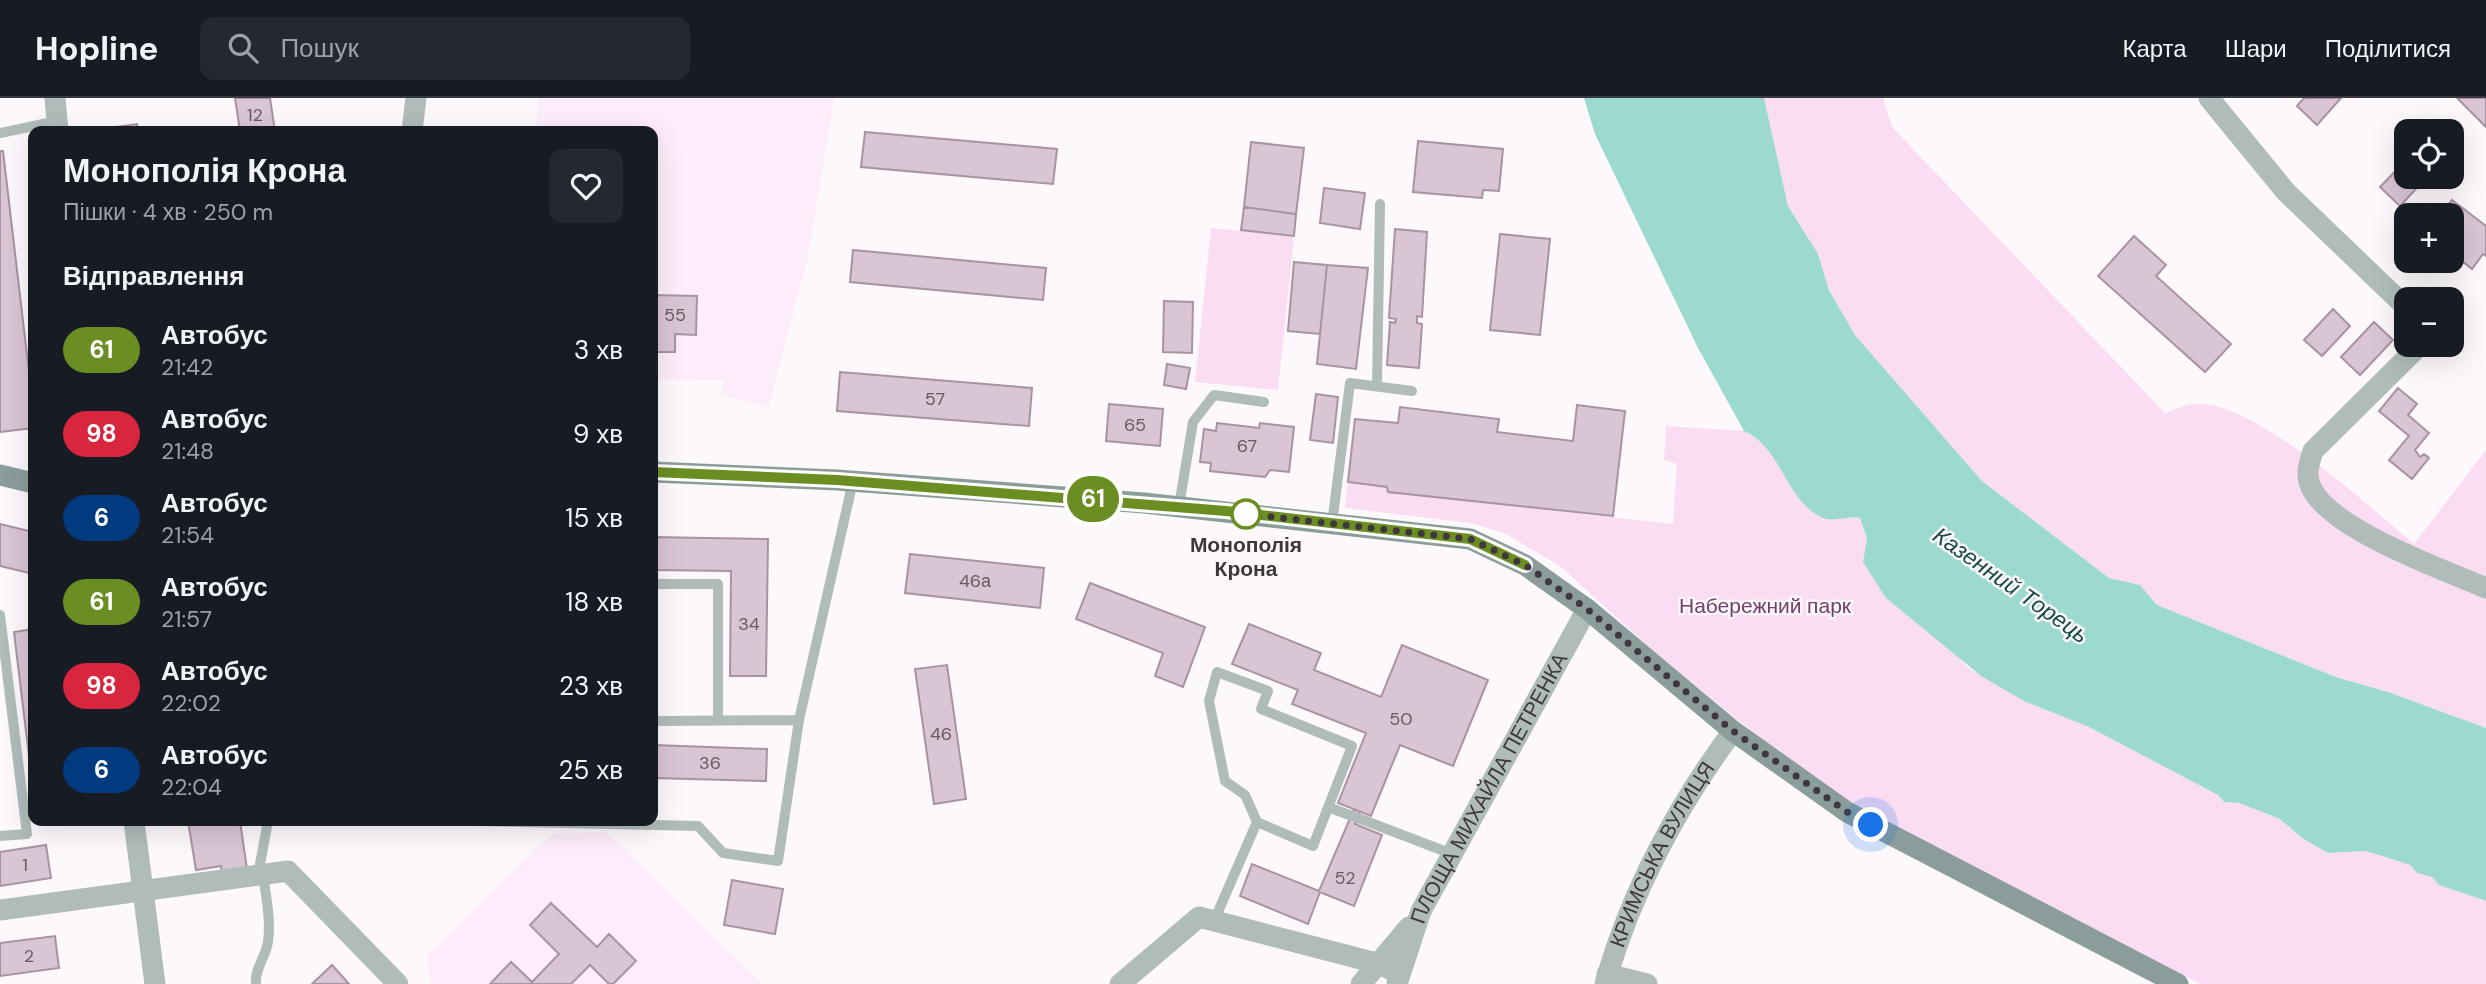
<!DOCTYPE html>
<html lang="uk">
<meta charset="utf-8">
<style>
:root{--surface:#171b24;--page:#242831;--text:#f1f3f6;--muted:#9ea1a6;--line:#363941}
body{margin:0;font-family:"DM Sans",sans-serif;background:var(--page);color:var(--text);height:100vh;display:flex;flex-direction:column;font-size:26px;white-space:nowrap}
*{box-sizing:border-box;margin:0}
p{font-size:23px;color:var(--muted)}
.icon{flex:none;width:38px;height:38px;fill:none;stroke:currentColor;stroke-width:2;stroke-linecap:round;stroke-linejoin:round}
.map{position:relative;flex:1;overflow:hidden}
.details{position:absolute;left:28px;top:28px;width:630px;height:700px;display:flex;flex-direction:column;background:var(--surface);border-radius:14px;box-shadow:0 7px 28px #0002}
.details>*{flex:none}
.badge{padding:0 14px;border-radius:23px;font-size:24px;line-height:46px}
.buttons{position:absolute;left:2394px;top:21px;display:grid;gap:14px}
.buttons a{display:grid;place-items:center;width:70px;height:70px;border-radius:14px;background:var(--surface);box-shadow:0 7px 28px #0002;font-size:35px}
.you{position:absolute;width:35px;height:35px;margin:-18px;border:5px solid #fff;border-radius:50%;background:#1a73e8;box-shadow:0 0 0 10px #1a73e833}
.map>.badge{position:absolute;translate:-50% -50%;box-shadow:0 0 0 4px #fff}
h2{padding:0 35px;font-size:26px;line-height:63px}
.round{display:grid;place-items:center;flex:none;width:74px;height:74px;border-radius:14px;background:var(--page)}
.headline{display:flex;align-items:center;justify-content:space-between;height:119px;padding:0 35px}
h1{font-size:33px;font-weight:700;line-height:52px}
ul{padding:0;list-style:none}
li{display:flex;align-items:center;gap:21px;height:84px;padding:0 35px}
li div{flex:1}
li b{display:block;font-size:26px}
li em{font-style:normal}
li .badge{min-width:77px;font-weight:700;text-align:center}
header{display:flex;align-items:center;gap:42px;box-sizing:border-box;height:98px;padding:0 35px;background:var(--surface);border-bottom:2px solid var(--line)}
header strong{font-size:33px}
nav{display:flex;gap:38px;margin-inline-start:auto;font-size:24px}
.search{width:490px;height:63px;background:var(--page);display:flex;align-items:center;gap:18px;box-sizing:border-box;padding:0 24px;border-radius:14px;color:var(--muted);font-size:26px}
.map>svg:first-child{display:block}
.built{fill:#fdecf9}
.green{fill:#faddf3}
.water{fill:#9cdad0}
.building{fill:#dac5d5;stroke:#a793a2;stroke-width:2}
.lines{fill:none;stroke-linecap:round;stroke-linejoin:round}
.service{stroke:#afbcb9;stroke-width:10}
.minor{stroke:#afbcb9;stroke-width:21}
.secondary{stroke:#8b9d9a;stroke-width:21}
.line-casing{stroke:#fff;stroke-width:16}
.line{stroke:#6b8e23;stroke-width:10}
.walk{stroke:#40373e;stroke-width:7;stroke-dasharray:0 12.6}
.stop-dot{fill:#fff;stroke:#6b8e23;stroke-width:3.5}
.labels{text-anchor:middle;stroke-width:5;stroke-linejoin:round;paint-order:stroke}
.number-label{font-size:18px;fill:#665a64}
.stop-label{font-size:21px;font-weight:bold;fill:#40373e;stroke:#fdf8fc}
.park-label{font-size:21px;fill:#74406b;stroke:#fdf8fc}
.street-label{font-size:21px;fill:#40373e;stroke:#fdf8fc}
.water-label{font-size:23px;font-style:italic;fill:#174c45;stroke:#fdf8fc}
</style>
<header>
<strong>Hopline</strong>
<div class="search"><svg class="icon" aria-label="search" viewBox="0 0 24 24"><circle cx="10" cy="10" r="6"/><path d="M15 15l6 6"/></svg>Пошук</div>
<nav><a>Карта</a><a>Шари</a><a>Поділитися</a></nav>
</header>
<div class="map">
<svg width="2486" height="886" viewBox="0 0 2486 886">
<rect width="100%" height="100%" fill="#fdf8fc"/>
<path class="built" d="M538 0H834L808 159 768 310 721 297 724 282 653 281V33H536Z
M606 734 762 886H430L428 857 552 736Z"/>
<path class="green" d="M1764 0H1883L1892 29 2165 315C2174 312 2186 306 2196 306 2252 301 2371 410 2414 446L2486 352V630L2391 595 2336 579 2157 507 2140 487 2109 480 1982 383 1855 237 1828 189 1818 156 1788 108Z
M1211 130 1294 138 1278 292 1195 284Z
M1666 328 1744 333C1772 344 1783 380 1801 402 1806 409 1816 415 1823 420H1860L1867 440 1866 451 1886 500 1949 549 1967 569 2024 603 2089 629 2218 697 2224 704 2239 705 2280 721 2302 740 2328 755 2366 753 2379 757 2410 767 2417 775 2432 779 2439 787 2486 803V886H2200L1850 705 1777 654 1651 551 1560 468 1506 436 1471 425 1345 410 1348 384 1387 389 1389 394 1673 426 1677 366 1664 362Z"/>
<path class="water" d="M1584 0H1764L1788 108 1818 156 1829 192 1855 237 1982 383 2109 480 2140 487 2157 507 2336 579 2391 595 2486 630V803L2439 787 2432 779 2417 775 2410 767 2379 757 2365 753 2328 755 2302 740 2280 721 2239 705 2224 704 2218 697 2089 629 2024 603 1981 578 1886 500 1863 464 1867 440 1860 420C1849 418 1832 424 1823 420 1786 404 1781 348 1744 333L1698 250 1595 36Z"/>
<path class="building" d="M235 0H270L275 33H240Z
M2304 0H2341L2317 27 2297 8Z
M2457 0H2486V29Z
M137 26 138 33H100V31Z
M865 34 1057 51 1053 86 861 69Z
M1418 43 1503 51 1499 93 1483 92 1482 100 1413 94Z
M1251 44 1304 50 1296 116 1244 109Z
M0 53H3L33 308V330L0 334Z
M2406 62V79H2427L2400 108 2380 89Z
M1324 90 1365 95 1360 131 1320 125Z
M2452 102 2486 128V158L2483 156 2472 171 2452 155V117H2440Z
M1244 109 1296 116 1294 138 1241 132Z
M1395 131 1427 134 1422 219 1417 218V225L1422 226 1419 270 1387 267 1390 224 1395 225 1396 221 1389 220Z
M1500 136 1550 141 1540 237 1490 232Z
M2134 138 2166 167 2156 178 2231 246 2205 274 2098 178Z
M853 152 1046 170 1043 202 850 184Z
M1294 164 1327 167 1320 236 1288 233Z
M1327 167 1368 170 1356 271 1317 266Z
M653 197 697 198 696 237 675 236V254H653Z
M1164 203 1193 204 1192 255 1163 254Z
M2333 211 2350 228 2322 258 2304 242Z
M2374 224 2393 242 2360 277 2341 259Z
M1167 266 1190 270 1186 291 1164 287Z
M840 274 1032 290 1029 328 837 313Z
M2398 290 2417 306 2408 317 2429 335 2415 352 2420 359 2424 356 2429 360 2412 381 2389 362 2409 338 2379 313Z
M1316 296 1338 299 1333 345 1310 342Z
M1109 306 1163 311 1160 348 1106 343Z
M1577 307 1625 313 1613 418 1388 394 1387 389 1348 384 1355 321 1398 325 1400 309 1499 321 1497 334 1573 343Z
M1217 325 1259 330 1260 325 1294 329 1289 374 1270 372 1265 379 1210 373 1211 365 1200 364 1204 331 1216 333Z
M0 426 33 434V476L0 468Z
M653 439 768 441 766 578H730L731 473 653 472Z
M910 456 1044 470 1040 510 905 495Z
M1090 485 1205 529 1183 589 1155 578 1163 555 1076 521Z
M1249 526 1321 555 1314 572 1381 599 1402 547 1488 582 1453 668 1400 647 1371 718 1338 705 1366 635 1292 606 1298 592 1232 566Z
M33 531V691L14 534Z
M947 567 966 701 934 706 915 571Z
M653 647 767 651 766 683 653 680Z
M1354 711 1360 714 1355 726 1382 737 1354 808 1320 794 1308 826 1240 798 1252 766 1319 793Z
M188 723H240L247 771 222 775 221 768 196 772Z
M46 747 51 780 0 788V754Z
M732 782 783 791 775 836 724 827Z
M551 805 597 849 609 836 636 863 613 886H609L590 867 571 886H490L511 864 532 884 559 856 530 827Z
M55 838 59 870 0 878V845Z
M332 867 349 886H312Z"/>
<g class="lines">
<path class="service" d="M0 35 57 23
M1377 288 1380 106
M1179 408 1193 324 1214 297 1264 304
M1332 426 1350 285 1412 293
M653 486H718V623
M0 517 27 736 0 738
M653 623 799 622 853 383
M1328 709 1352 718
M1358 720 1452 756
M476 723 698 728 723 755 778 763 799 622
M258 777 268 723
M1214 823 1257 724 1313 748 1352 648 1261 611 1268 593 1217 574 1209 603 1225 683 1245 697 1257 724
M256 886C254 872 266 858 268 844 271 822 266 798 263 777"/>
<g class="minor">
<path d="M55 0 58 33"/>
<path d="M2209 0 2286 94 2406 209"/>
<path d="M412 33 416 0"/>
<path d="M2420 247 2313 353C2309 366 2305 376 2311 389 2329 431 2444 472 2486 490"/>
<path d="M134 723 155 886"/>
<path d="M0 812 288 773 398 886"/>
<path d="M1607 876 1647 886"/>
<path d="M1120 886 1199 819 1380 866 1399 876"/>
<path d="M1361 886 1409 829"/>
<path id="s1" d="M1397 886 1421 813 1587 511"/>
<path id="s2" d="M1605 886C1630 796 1677 708 1733 633"/>
</g>
<path class="secondary" d="M653 374 837 382 1144 405 1470 441 1525 467 1587 511 1733 633 1847 714 2178 886
M0 377 33 385"/>
</g>
<g class="lines">
<g class="line-casing">
<path id="line" d="M653 374 837 382 1226 413 1470 441 1525 467"/>
</g>
<use href="#line" class="line"/>
<path class="walk" d="M1246 416 1470 441 1525 467 1587 511 1733 633 1847 714 1871 727"/>
</g>
<circle class="stop-dot" cx="1246" cy="416" r="14"/>
<g class="labels">
<g class="number-label">
<text x="255" y="23">12</text>
<text x="675" y="223">55</text>
<text x="935" y="307">57</text>
<text x="1135" y="333">65</text>
<text x="1247" y="354">67</text>
<text x="975" y="489">46а</text>
<text x="749" y="532">34</text>
<text x="1401" y="627">50</text>
<text x="941" y="642">46</text>
<text x="710" y="671">36</text>
<text x="25" y="773">1</text>
<text x="1345" y="786">52</text>
<text x="29" y="864">2</text>
</g>
<g class="stop-label">
<text x="1246" y="454">Монополія<tspan x="1246" dy="24">Крона</tspan></text>
</g>
<g class="park-label">
<text x="1765" y="515">Набережний парк</text>
</g>
<g class="street-label">
<text dy="7" stroke="none"><textPath href="#s1" startOffset="217">ПЛОЩА МИХАЙЛА ПЕТРЕНКА</textPath></text>
<text dy="7" stroke="none"><textPath href="#s2" startOffset="142">КРИМСЬКА ВУЛИЦЯ</textPath></text>
</g>
<g class="water-label">
<text transform="translate(2011 487) rotate(35)" y="8">Казенний Торець</text>
</g>
</g>
</svg>
<div class="buttons">
<a><svg class="icon" aria-label="locate" viewBox="0 0 24 24"><circle cx="12" cy="12" r="6"/><path d="M12 2v4M12 18v4M2 12h4M18 12h4"/></svg></a>
<a>+</a>
<a>−</a>
</div>
<div class="you" style="left:1871px;top:727px"></div>
<b class="badge" style="left:1093px;top:401px;background:#6b8e23;color:#fff">61</b>
<section class="details">
<div class="headline"><div><h1>Монополія Крона</h1><p>Пішки · 4 хв · 250 m</p></div><a class="round"><svg class="icon" aria-label="heart" viewBox="0 0 24 24"><path d="M12 20l-8-8c-3-5 5-10 8-4 3-6 11-1 8 4z"/></svg></a></div>
<h2>Відправлення</h2>
<ul>
<li><span class="badge" style="background:#6b8e23;color:#fff">61</span><div><b>Автобус</b><p>21:42</p></div><em>3 хв</em></li>
<li><span class="badge" style="background:#d7263d;color:#fff">98</span><div><b>Автобус</b><p>21:48</p></div><em>9 хв</em></li>
<li><span class="badge" style="background:#003b80;color:#fff">6</span><div><b>Автобус</b><p>21:54</p></div><em>15 хв</em></li>
<li><span class="badge" style="background:#6b8e23;color:#fff">61</span><div><b>Автобус</b><p>21:57</p></div><em>18 хв</em></li>
<li><span class="badge" style="background:#d7263d;color:#fff">98</span><div><b>Автобус</b><p>22:02</p></div><em>23 хв</em></li>
<li><span class="badge" style="background:#003b80;color:#fff">6</span><div><b>Автобус</b><p>22:04</p></div><em>25 хв</em></li>
</ul>
</section>
</div>
